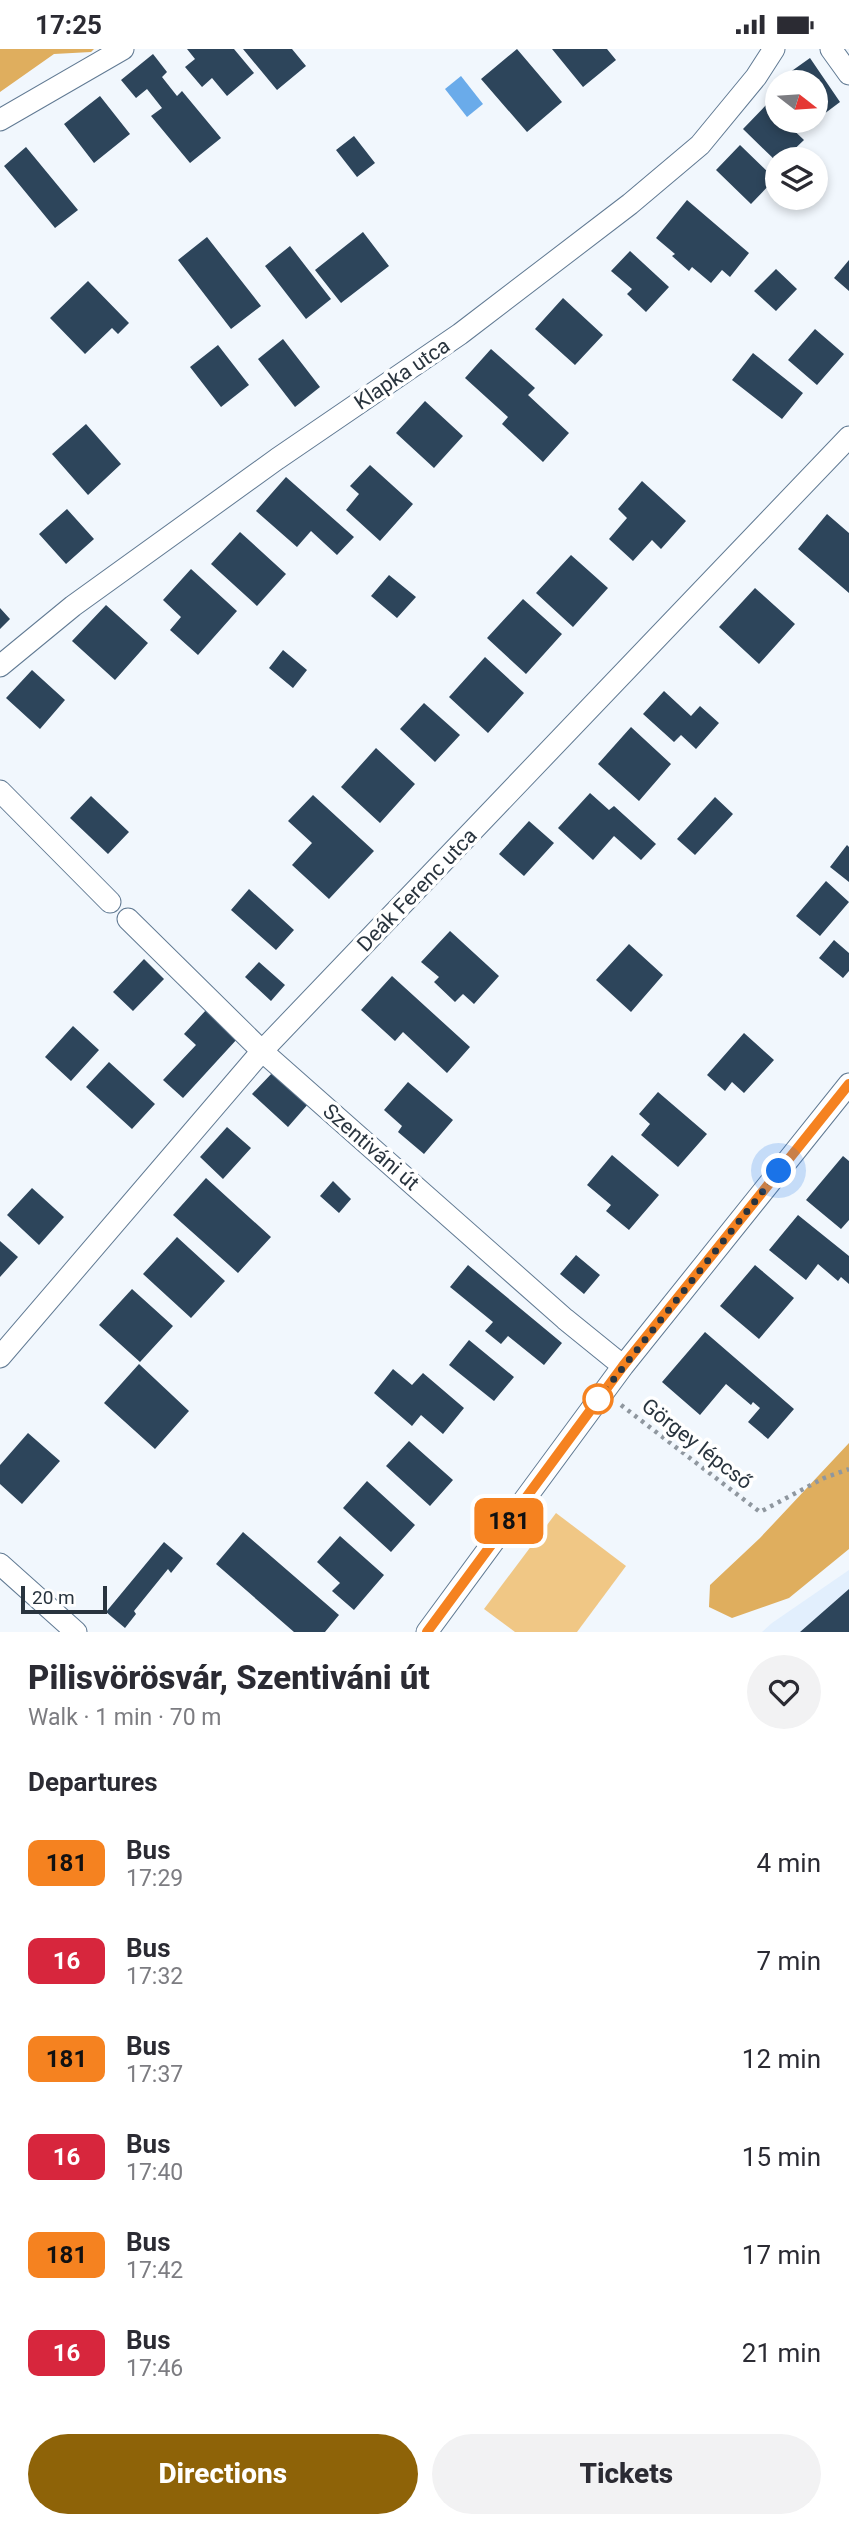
<!DOCTYPE html>
<meta charset="utf-8">
<style>
:root{--surface:#fff;--page:#f2f2f3;--text:#2b2b33;--muted:#7c7c81;--accent:#8e6308}
body{margin:0;font-family:Roboto,sans-serif;background:var(--page);color:var(--text);height:100vh;display:flex;flex-direction:column;font-size:26px;white-space:nowrap}
*{box-sizing:border-box;margin:0}
p{font-size:23px;color:var(--muted)}
.icon{flex:none;width:38px;height:38px;fill:none;stroke:currentColor;stroke-width:2;stroke-linecap:round;stroke-linejoin:round}
.map{position:relative;height:1583px;overflow:hidden}
.details{display:flex;flex-direction:column;background:var(--surface);flex:1}
.details>*{flex:none}
.badge{padding:0 14px;border-radius:10px;font-size:24px;line-height:46px}
.needle{width:46px;rotate:107deg}
.buttons{position:absolute;left:765px;top:21px;display:grid;gap:14px}
.buttons a{display:grid;place-items:center;width:63px;height:63px;border-radius:50%;background:var(--surface);box-shadow:0 4px 10px #0003;font-size:35px}
.scale{position:absolute;left:21px;bottom:18px;width:86px;box-sizing:border-box;padding-left:7px;border:4px solid #29343e;border-top:0;font-size:19px;line-height:24px;white-space:nowrap;color:#29343e;-webkit-text-stroke:5px #fff;paint-order:stroke}
.you{position:absolute;width:35px;height:35px;margin:-18px;border:5px solid #fff;border-radius:50%;background:#1a73e8;box-shadow:0 0 0 10px #1a73e833}
.map>.badge{position:absolute;translate:-50% -50%;box-shadow:0 0 0 4px #fff}
h2{padding:0 28px;font-size:26px;line-height:63px}
.round{display:grid;place-items:center;flex:none;width:74px;height:74px;border-radius:37px;background:var(--page)}
.headline{display:flex;align-items:center;justify-content:space-between;height:119px;padding:0 28px}
h1{font-size:33px;font-weight:800;line-height:52px}
.cta{display:flex;gap:14px;margin-top:auto;padding:14px 28px}
.cta a{flex:1;height:80px;border-radius:42px;background:var(--accent);color:#fff;font-size:28px;font-weight:800;line-height:80px;text-align:center}
.cta a+a{background:var(--page);color:var(--text)}
ul{padding:0;list-style:none}
li{display:flex;align-items:center;gap:21px;height:98px;padding:0 28px}
li div{flex:1}
li b{display:block;font-size:26px}
li em{font-style:normal}
li .badge{min-width:77px;font-weight:700;text-align:center}
.status{display:flex;justify-content:space-between;align-items:center;height:49px;padding:0 35px;background:var(--surface);direction:ltr}
.status svg{height:19px;fill:currentColor}
.map>svg:first-child{display:block}
.built{fill:#e2effd}
.green{fill:#f0c785}
.forest{fill:#dfae5e}
.water{fill:#6aabea}
.building{fill:#2d455b}
.lines{fill:none;stroke-linecap:round;stroke-linejoin:round}
.minor-casing{stroke:#617a93;stroke-width:23}
.path{stroke:#8f979f;stroke-width:4.5;stroke-dasharray:3.5 5;stroke-linecap:butt}
.minor{stroke:#fff;stroke-width:21}
.line-casing{stroke:#fff;stroke-width:16}
.line{stroke:#f58220;stroke-width:10}
.walk{stroke:#29343e;stroke-width:7;stroke-dasharray:0 12.6}
.stop-dot{fill:#fff;stroke:#f58220;stroke-width:3.5}
.labels{text-anchor:middle;stroke-width:7;stroke-linejoin:round;paint-order:stroke}
.street-label{font-size:21px;fill:#29343e;stroke:#fff}
</style>
<div class="status"><b>17:25</b><svg viewBox="0 0 49 12"><path d="M0 12V9h3v3zM5 12V6h3v6zM10 12V3h3v9zM15 12V0h3v12zM26 1h20v11H26zM47 4h2v5h-2z"/></svg></div>
<div class="map">
<svg width="849" height="1583" viewBox="0 0 849 1583">
<rect width="100%" height="100%" fill="#f1f7fd"/>
<path class="built" d="M849 1521V1583H762L772 1574Z"/>
<path class="green" d="M556 1464 626 1517 577 1583H515L484 1560Z"/>
<path class="forest" d="M0 0H94L91 3 54 5 0 43Z
M849 1394V1500L789 1549 732 1569 709 1558 710 1536 760 1489Z"/>
<path class="water" d="M461 27 483 55 467 68 445 40Z"/>
<path class="building" d="M187 0H234L254 24 227 47 212 29 202 38 185 18 195 10Z
M243 0H292L306 17 277 41Z
M517 0 562 53 527 83 481 30Z
M552 0H607L616 11 583 38Z
M153 5 167 23 162 28 177 47 182 42 221 89 190 114 151 67 162 59 147 40 136 49 121 31Z
M810 9 840 53 816 71V33H781L779 31Z
M100 47 130 85 94 114 64 75Z
M767 55 777 65V72H784L804 91 784 110H777V113L743 80Z
M354 87 375 114 357 128 336 101Z
M740 96 775 130 751 155 716 121Z
M26 98 78 161 55 179 4 117Z
M687 151 749 204 730 228 722 221 711 234 692 218 689 222 672 207 675 205 656 189Z
M363 183 389 217 341 254 315 221Z
M207 188 261 257 231 280 178 211Z
M290 197 331 250 306 270 265 217Z
M630 202 669 238 646 263 627 245 632 240 611 222Z
M849 211V242L834 229Z
M776 220 797 240 776 262 754 242Z
M88 232 129 274 118 285 112 279 85 305 50 269Z
M563 249 603 286 575 316 535 280Z
M815 280 844 305 817 336 788 311Z
M283 290 320 338 295 358 258 310Z
M218 296 249 336 221 358 190 318Z
M491 300 535 339 528 346 569 384 543 413 502 375 508 368 465 329Z
M753 304 803 344 782 370 732 331Z
M425 352 463 387 434 419 396 384Z
M86 375 121 415 88 446 52 405Z
M370 416 413 455 380 492 346 461 359 445 350 437Z
M286 428 354 488 337 506 311 482 297 498 256 462Z
M642 432 686 472 661 500 652 491 633 512 609 490 627 469 618 460Z
M67 460 94 490 66 515 39 485Z
M827 465 849 484V544L798 500Z
M240 483 286 525 257 557 211 515Z
M571 506 608 539 573 578 536 544Z
M191 520 237 562 198 606 170 581 181 568 163 551Z
M389 526 416 548 397 569 371 547Z
M755 539 795 575 759 615 719 578Z
M523 550 562 585 526 625 487 589Z
M106 556 148 594 115 631 72 592Z
M0 559 10 570 0 580Z
M283 601 307 621 293 639 269 619Z
M485 608 524 644 488 684 449 648Z
M32 621 65 651 40 680 6 649Z
M664 642 691 667 700 657 719 674 696 700 681 686 674 693 643 665Z
M424 654 460 686 435 713 400 680Z
M631 678 671 715 639 752 598 715Z
M376 699 415 735 380 774 341 738Z
M590 744 609 761 614 757 656 795 641 811 614 787 593 811 558 779Z
M313 746 374 802 329 850 292 816 312 794 288 772Z
M91 747 129 783 108 805 70 769Z
M715 748 733 765 695 806 677 790Z
M529 772 554 794 524 827 499 805Z
M847 796 849 798V833L830 818Z
M826 832 849 853 820 887 796 867Z
M249 840 294 881 276 901 231 861Z
M450 882 499 927 474 955 463 945 455 953 434 933 439 928 421 913Z
M834 891 849 904V922L843 929 819 909Z
M629 895 663 926 631 963 596 931Z
M144 910 164 930 133 962 113 943Z
M259 913 285 936 271 952 245 928Z
M392 927 470 998 447 1024 403 983 395 992 361 961Z
M207 960 238 989 183 1049 163 1031 196 996 184 985Z
M73 977 99 1001 71 1032 45 1008Z
M744 984 774 1011 744 1044 732 1033 725 1042 707 1026Z
M109 1013 155 1055 132 1080 86 1038Z
M274 1022 309 1054 288 1078 252 1045Z
M408 1033 453 1071 424 1105 398 1083 402 1077 384 1061Z
M658 1043 707 1085 678 1118 641 1086 650 1075 639 1065Z
M227 1078 251 1099 223 1130 200 1108Z
M612 1106 659 1146 629 1181 606 1162 611 1156 587 1136Z
M843 1107 849 1112V1171L841 1180 806 1151Z
M206 1129 271 1188 238 1224 173 1166Z
M333 1132 351 1150 339 1164 320 1147Z
M32 1139 64 1168 39 1196 7 1166Z
M798 1166 849 1207V1235L841 1228 838 1232 818 1215 806 1231 769 1201Z
M177 1188 225 1232 191 1269 143 1225Z
M0 1192 18 1208 0 1228Z
M576 1206 600 1226 584 1245 560 1225Z
M468 1216 562 1294 544 1316 508 1287 501 1295 485 1282 493 1273 450 1238Z
M755 1216 794 1249 759 1290 720 1257Z
M132 1240 173 1277 140 1313 99 1276Z
M705 1283 794 1360 768 1390 748 1373 760 1359 753 1353 751 1356 726 1335 700 1366 662 1333Z
M469 1291 514 1328 494 1352 449 1316Z
M139 1315 189 1362 155 1400 104 1354Z
M393 1320 412 1336 423 1324 464 1359 443 1385 421 1366 412 1377 374 1344Z
M28 1384 60 1412 22 1455 0 1435V1416Z
M409 1392 453 1431 430 1457 386 1417Z
M367 1432 415 1476 391 1503 343 1459Z
M243 1483 339 1566 325 1583H294L216 1515Z
M340 1487 384 1526 354 1561 332 1542 340 1534 317 1513Z
M164 1493 183 1509 171 1524 168 1520 134 1562 136 1565 125 1579 106 1563Z
M849 1540V1583H800Z"/>
<g class="lines">
<g class="minor-casing">
<path id="minor" d="M831 0 849 25
M0 71 123 0
M0 617 73 557 277 410 460 285 630 155 700 96 756 28 774 0
M0 742 110 853
M128 870 262 1002 565 1270 623 1317
M0 1308 262 1002 849 388
M0 1515 76 1583
M427 1583 623 1317 849 1035"/>
</g>
<path class="path" d="M621 1356 760 1463 824 1429 849 1420"/>
<use href="#minor" class="minor"/>
</g>
<g class="lines">
<g class="line-casing">
<path id="line" d="M427 1583 623 1317 849 1035"/>
</g>
<use href="#line" class="line"/>
<path class="walk" d="M598 1350 779 1122"/>
</g>
<circle class="stop-dot" cx="598" cy="1350" r="14"/>
<g class="labels">
<g class="street-label">
<text transform="translate(402 325) rotate(-34)" y="7">Klapka utca</text>
<text transform="translate(417 841) rotate(-46)" y="7">Deák Ferenc utca</text>
<text transform="translate(371 1098) rotate(41)" y="7">Szentiváni út</text>
<text transform="translate(697 1395) rotate(38)" y="7">Görgey lépcső</text>
</g>
</g>
</svg>
<div class="buttons">
<a><svg class="needle" viewBox="-14 -14 28 28"><path d="M0-13l5 13h-10z" fill="#e53935"/><path d="M0 13l5-13h-10z" fill="#7c7c81"/></svg></a>
<a><svg class="icon" aria-label="layers" viewBox="0 0 24 24"><path d="M12 4l9 5-9 5-9-5zM3 14l9 5 9-5"/></svg></a>
</div>
<div class="scale">20 m</div>
<div class="you" style="left:779px;top:1122px"></div>
<b class="badge" style="left:509px;top:1472px;background:#f58220;color:#111">181</b>
</div>
<section class="details">
<div class="headline"><div><h1>Pilisvörösvár, Szentiváni út</h1><p>Walk · 1 min · 70 m</p></div><a class="round"><svg class="icon" aria-label="heart" viewBox="0 0 24 24"><path d="M12 20l-8-8c-3-5 5-10 8-4 3-6 11-1 8 4z"/></svg></a></div>
<h2>Departures</h2>
<ul>
<li><span class="badge" style="background:#f58220;color:#111">181</span><div><b>Bus</b><p>17:29</p></div><em>4 min</em></li>
<li><span class="badge" style="background:#d7263d;color:#fff">16</span><div><b>Bus</b><p>17:32</p></div><em>7 min</em></li>
<li><span class="badge" style="background:#f58220;color:#111">181</span><div><b>Bus</b><p>17:37</p></div><em>12 min</em></li>
<li><span class="badge" style="background:#d7263d;color:#fff">16</span><div><b>Bus</b><p>17:40</p></div><em>15 min</em></li>
<li><span class="badge" style="background:#f58220;color:#111">181</span><div><b>Bus</b><p>17:42</p></div><em>17 min</em></li>
<li><span class="badge" style="background:#d7263d;color:#fff">16</span><div><b>Bus</b><p>17:46</p></div><em>21 min</em></li>
</ul>
<div class="cta"><a>Directions</a><a>Tickets</a></div>
</section>
